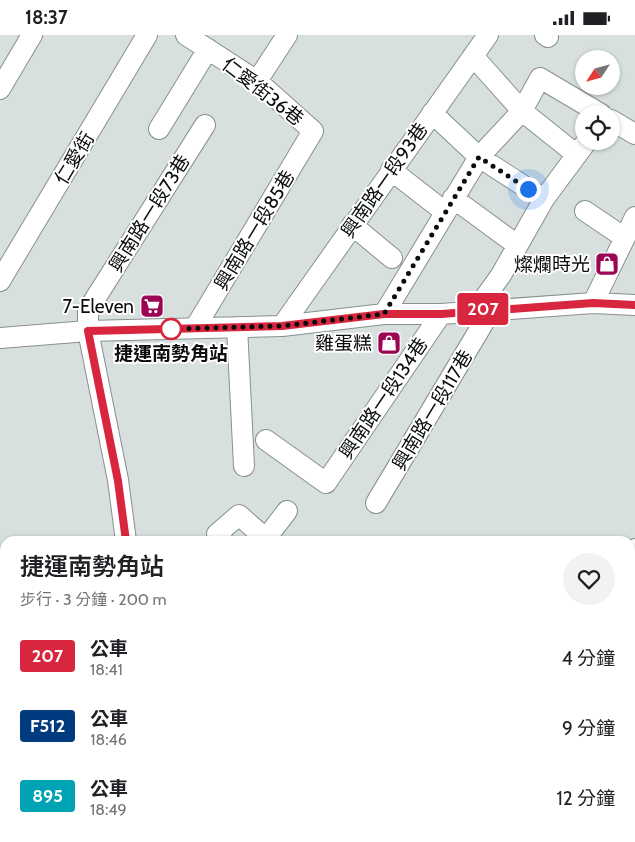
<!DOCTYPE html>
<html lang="zh-TW">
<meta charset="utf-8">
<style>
:root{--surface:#fff;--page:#f2f2f2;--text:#202124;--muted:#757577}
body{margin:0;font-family:Cabin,"Noto Sans TC",sans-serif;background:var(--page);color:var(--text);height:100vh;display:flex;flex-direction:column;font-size:19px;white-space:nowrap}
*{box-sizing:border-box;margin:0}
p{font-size:16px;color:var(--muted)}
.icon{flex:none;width:28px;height:28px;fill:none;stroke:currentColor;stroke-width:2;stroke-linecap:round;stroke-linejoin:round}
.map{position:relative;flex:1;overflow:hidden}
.drawer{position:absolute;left:0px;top:501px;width:635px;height:306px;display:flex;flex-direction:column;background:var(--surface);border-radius:15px 15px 0 0;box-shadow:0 1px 4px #0004}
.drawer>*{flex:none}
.badge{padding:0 10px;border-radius:4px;font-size:18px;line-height:32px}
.needle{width:32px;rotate:234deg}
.buttons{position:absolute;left:575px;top:15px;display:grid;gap:10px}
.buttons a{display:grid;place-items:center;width:45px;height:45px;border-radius:50%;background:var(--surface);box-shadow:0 1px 4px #0004;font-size:25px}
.you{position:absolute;width:25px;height:25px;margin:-12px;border:4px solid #fff;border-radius:50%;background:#1a73e8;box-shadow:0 0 0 8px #1a73e833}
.map>.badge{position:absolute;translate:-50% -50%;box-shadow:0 0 0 2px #fff}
.round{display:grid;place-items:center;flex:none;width:52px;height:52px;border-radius:26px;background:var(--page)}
.headline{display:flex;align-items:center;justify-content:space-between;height:85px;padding:0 20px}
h1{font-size:24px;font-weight:600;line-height:38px}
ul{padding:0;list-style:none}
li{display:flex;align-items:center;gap:15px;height:70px;padding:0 20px}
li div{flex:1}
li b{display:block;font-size:19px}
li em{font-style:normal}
li .badge{min-width:55px;font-weight:700;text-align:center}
.status{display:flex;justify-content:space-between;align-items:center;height:35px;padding:0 25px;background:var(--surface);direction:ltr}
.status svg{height:14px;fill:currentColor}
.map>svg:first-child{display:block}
.forest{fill:#35b6a0}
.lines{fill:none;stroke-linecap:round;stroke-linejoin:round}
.minor-casing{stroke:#88908e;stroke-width:22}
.minor{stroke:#fff;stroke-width:20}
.line-casing{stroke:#fff;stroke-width:11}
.line{stroke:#d7263d;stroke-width:8}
.walk{stroke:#0a0d0c;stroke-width:5;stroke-dasharray:0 9}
.stop-dot{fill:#fff;stroke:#d7263d;stroke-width:2.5}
.labels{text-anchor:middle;stroke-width:4;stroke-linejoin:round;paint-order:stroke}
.street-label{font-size:19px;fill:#0a0d0c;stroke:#fff}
.poi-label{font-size:19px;fill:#0a0d0c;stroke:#fff;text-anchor:end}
.stop-label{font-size:19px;font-weight:bold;fill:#0a0d0c;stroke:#fff}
</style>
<div class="status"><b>18:37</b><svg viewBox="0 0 49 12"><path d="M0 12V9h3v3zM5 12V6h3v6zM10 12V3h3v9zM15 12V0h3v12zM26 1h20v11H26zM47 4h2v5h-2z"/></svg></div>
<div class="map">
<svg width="635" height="807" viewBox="0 0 635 807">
<rect width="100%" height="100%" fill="#d7e0de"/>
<path class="forest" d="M635 637V807H570L573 803 630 802V643Z"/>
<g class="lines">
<g class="minor-casing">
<path id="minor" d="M186 0 257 46 313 96 195 293
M545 0 548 2
M473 21 522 76 577 120
M257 46 287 0
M0 54 32 0
M432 78 479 122 544 164
M611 85 635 99
M159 94 208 14
M391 135 445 177
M453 163 517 210
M585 176 625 203
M352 190 392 223
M0 246 147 0
M593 268 635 182
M384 279 479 122 522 76 540 43 601 79
M282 291 488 0
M237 292 244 431
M0 303 88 296 282 291 384 279H441L593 268 635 270
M266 405 326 448 441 279
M376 468 484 287 476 275 501 240 544 164 587 106
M126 506 118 445 88 296V275L205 90
M223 506 217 499 239 480 266 504
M264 506 287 476
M630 518 635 514
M0 697 5 727
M0 786 5 785
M17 802 18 807
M167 802V807
M323 802 330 807
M358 807 363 804H423L422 807"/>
</g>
<use href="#minor" class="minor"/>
</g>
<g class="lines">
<g class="line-casing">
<path id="line" d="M126 506 118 446 88 296 282 291 384 279H441L593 268 635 270"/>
</g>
<use href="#line" class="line"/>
<path class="walk" d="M171 294 282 291 384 279 479 122 528 154"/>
</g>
<defs>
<g id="shop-square" transform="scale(1.25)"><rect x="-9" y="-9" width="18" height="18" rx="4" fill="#9b0553" stroke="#fff"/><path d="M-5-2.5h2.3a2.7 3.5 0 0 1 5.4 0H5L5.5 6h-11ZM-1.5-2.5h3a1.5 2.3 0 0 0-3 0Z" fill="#fff"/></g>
<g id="supermarket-square" transform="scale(1.25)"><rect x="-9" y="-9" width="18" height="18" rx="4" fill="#9b0553" stroke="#fff"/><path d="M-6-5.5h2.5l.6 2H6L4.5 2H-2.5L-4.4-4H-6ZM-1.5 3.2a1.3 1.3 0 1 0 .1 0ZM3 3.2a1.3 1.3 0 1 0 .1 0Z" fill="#fff"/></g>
</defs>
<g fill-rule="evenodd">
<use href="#shop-square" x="607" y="229"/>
<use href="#supermarket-square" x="152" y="271"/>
<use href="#shop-square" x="389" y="308"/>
</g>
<circle class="stop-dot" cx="171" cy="294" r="10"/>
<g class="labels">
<g class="street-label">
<text transform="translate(263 56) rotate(38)" y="7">仁愛街36巷</text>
<text transform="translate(74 123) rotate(-59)" y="7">仁愛街</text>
<text transform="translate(384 145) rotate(-55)" y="7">興南路一段93巷</text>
<text transform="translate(149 178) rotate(-58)" y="7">興南路一段73巷</text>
<text transform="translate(254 195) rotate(-59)" y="7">興南路一段85巷</text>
<text transform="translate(383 363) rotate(-56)" y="7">興南路一段134巷</text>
<text transform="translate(432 375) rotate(-59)" y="7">興南路一段117巷</text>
</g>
<g class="poi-label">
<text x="590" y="236">燦爛時光</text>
<text x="134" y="278">7-Eleven</text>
<text x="372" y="315">雞蛋糕</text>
</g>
<g class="stop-label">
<text x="171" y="325">捷運南勢角站</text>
</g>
</g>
</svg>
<div class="buttons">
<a><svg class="needle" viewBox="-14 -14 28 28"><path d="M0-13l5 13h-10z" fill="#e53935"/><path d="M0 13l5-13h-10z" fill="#757577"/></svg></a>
<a><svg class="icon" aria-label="locate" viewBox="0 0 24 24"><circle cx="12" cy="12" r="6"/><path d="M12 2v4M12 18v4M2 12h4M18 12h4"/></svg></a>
</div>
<div class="you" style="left:528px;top:154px"></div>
<b class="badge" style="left:483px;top:274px;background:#d7263d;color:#fff">207</b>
<section class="drawer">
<div class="headline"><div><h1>捷運南勢角站</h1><p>步行 · 3 分鐘 · 200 m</p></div><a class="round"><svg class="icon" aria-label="heart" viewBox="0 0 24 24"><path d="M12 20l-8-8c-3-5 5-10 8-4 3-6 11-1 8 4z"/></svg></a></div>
<ul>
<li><span class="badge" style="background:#d7263d;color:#fff">207</span><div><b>公車</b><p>18:41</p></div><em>4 分鐘</em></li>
<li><span class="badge" style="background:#003b80;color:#fff">F512</span><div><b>公車</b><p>18:46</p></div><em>9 分鐘</em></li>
<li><span class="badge" style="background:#00a3b4;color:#fff">895</span><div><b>公車</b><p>18:49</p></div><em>12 分鐘</em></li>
</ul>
</section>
</div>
